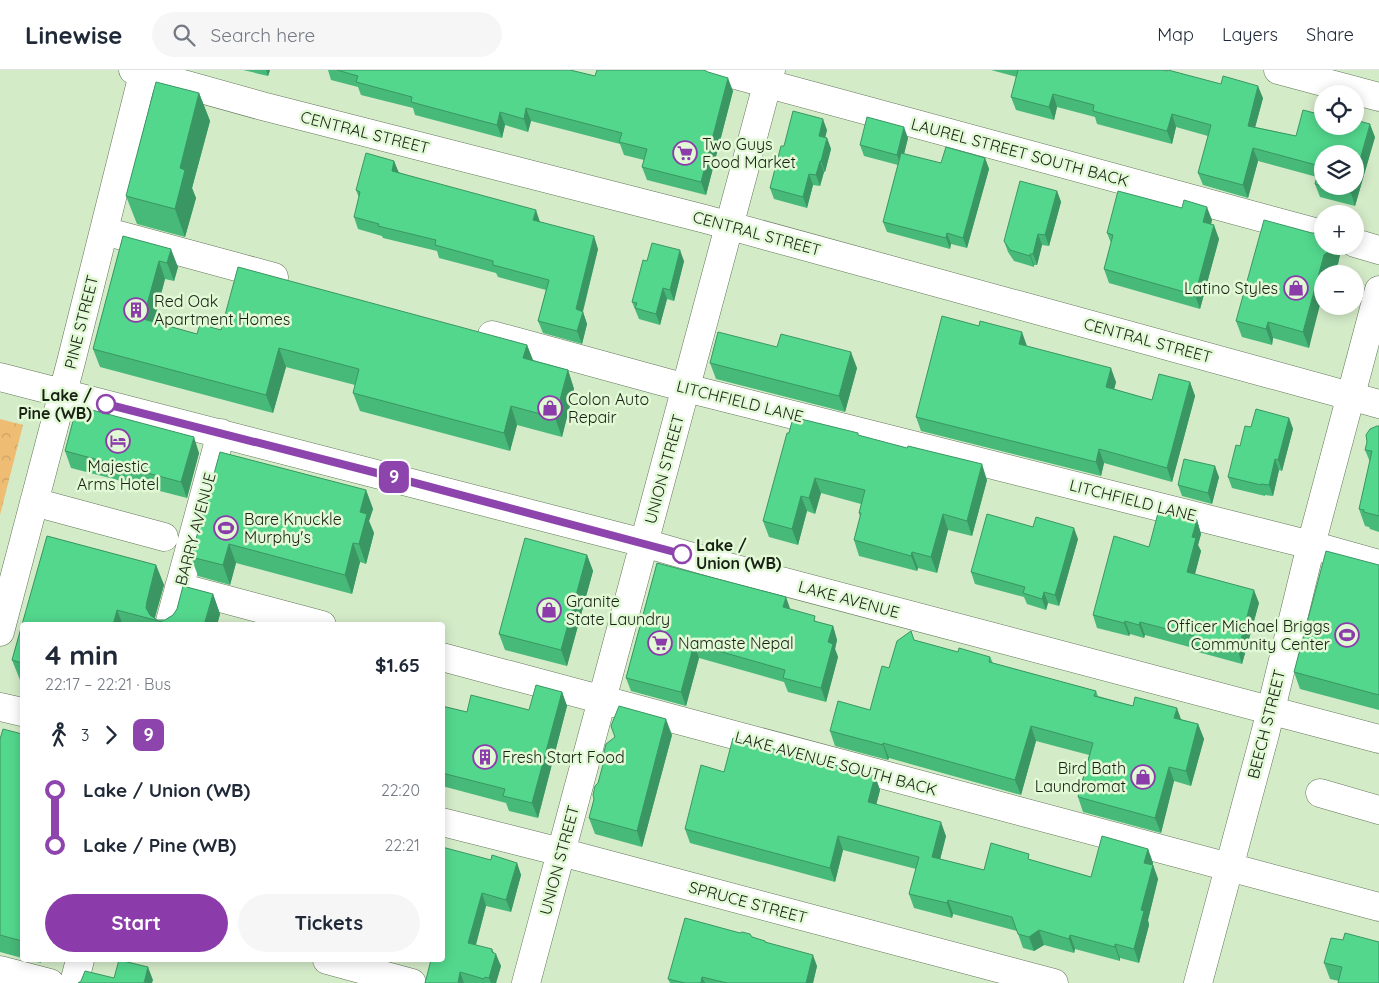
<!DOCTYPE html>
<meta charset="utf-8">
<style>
:root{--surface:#fff;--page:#f6f6f7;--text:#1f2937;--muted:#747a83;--line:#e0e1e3;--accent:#8c3bab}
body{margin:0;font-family:Quicksand,sans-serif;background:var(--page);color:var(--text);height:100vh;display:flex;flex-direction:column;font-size:19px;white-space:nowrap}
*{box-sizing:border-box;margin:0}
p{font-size:16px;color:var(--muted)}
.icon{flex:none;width:28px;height:28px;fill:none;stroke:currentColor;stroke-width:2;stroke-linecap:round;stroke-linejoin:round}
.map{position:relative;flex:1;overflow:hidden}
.side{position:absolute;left:20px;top:552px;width:425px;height:340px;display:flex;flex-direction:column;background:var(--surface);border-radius:5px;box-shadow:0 2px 12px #0003}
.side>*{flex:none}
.badge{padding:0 10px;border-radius:8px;font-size:18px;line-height:32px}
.controls{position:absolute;left:1314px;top:15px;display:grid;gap:10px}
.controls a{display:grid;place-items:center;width:50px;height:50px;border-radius:50%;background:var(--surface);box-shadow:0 2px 12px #0003;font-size:25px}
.map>.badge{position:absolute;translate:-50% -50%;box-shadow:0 0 0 2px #fff}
.legs{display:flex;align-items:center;gap:8px;height:55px;padding:0 25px;font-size:16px}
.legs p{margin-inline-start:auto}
.overview{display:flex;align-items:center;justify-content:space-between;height:85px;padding:0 25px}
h1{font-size:28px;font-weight:700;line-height:38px}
.primary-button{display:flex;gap:10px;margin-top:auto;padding:10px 25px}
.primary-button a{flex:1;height:58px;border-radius:30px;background:var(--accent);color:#fff;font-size:20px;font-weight:700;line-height:58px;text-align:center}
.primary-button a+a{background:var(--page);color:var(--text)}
ul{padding:0 25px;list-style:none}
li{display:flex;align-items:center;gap:18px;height:55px;font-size:19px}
li i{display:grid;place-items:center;width:8px;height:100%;margin:0 6px;background:currentColor}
li i::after{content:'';width:12px;height:12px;margin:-6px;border:4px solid;border-radius:50%;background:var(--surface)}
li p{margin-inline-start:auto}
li:first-child i{background:linear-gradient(#0000 50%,currentColor 0)}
li:last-child i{background:linear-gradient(currentColor 50%,#0000 0)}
header{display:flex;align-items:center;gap:30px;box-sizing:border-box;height:70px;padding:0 25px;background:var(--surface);border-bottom:1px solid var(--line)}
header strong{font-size:24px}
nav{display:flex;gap:28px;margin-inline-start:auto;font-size:18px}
.search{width:350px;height:45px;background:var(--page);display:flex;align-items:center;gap:12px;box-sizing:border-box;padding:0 18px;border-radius:28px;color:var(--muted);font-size:19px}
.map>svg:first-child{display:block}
.park{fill:url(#park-crowns)}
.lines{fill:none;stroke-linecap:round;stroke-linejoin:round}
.minor-casing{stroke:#617657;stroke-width:29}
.major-casing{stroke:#617657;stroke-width:29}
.minor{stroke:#fff;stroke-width:28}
.major{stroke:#fff;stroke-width:28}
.wall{fill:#47b979;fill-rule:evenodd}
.shaded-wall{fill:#3a9663}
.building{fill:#53d78d;stroke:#3a9663}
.line-1-casing{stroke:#fff;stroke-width:11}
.line-1{stroke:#8e44ad;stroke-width:8}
.stop-1-dot{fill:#fff;stroke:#8e44ad;stroke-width:2.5}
.labels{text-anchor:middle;stroke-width:5;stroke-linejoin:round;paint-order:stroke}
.street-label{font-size:16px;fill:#192115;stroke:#e1f9d5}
.poi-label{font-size:16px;fill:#192115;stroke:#e1f9d5;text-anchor:start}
.stop-label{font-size:16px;font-weight:bold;fill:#192115;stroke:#e1f9d5;text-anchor:end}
</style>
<header>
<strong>Linewise</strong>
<div class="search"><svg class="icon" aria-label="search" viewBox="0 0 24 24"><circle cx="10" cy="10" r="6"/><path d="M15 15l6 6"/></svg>Search here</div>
<nav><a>Map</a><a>Layers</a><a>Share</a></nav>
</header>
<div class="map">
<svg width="1379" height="913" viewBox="0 0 1379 913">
<defs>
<pattern id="park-crowns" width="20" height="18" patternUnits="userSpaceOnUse" patternTransform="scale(1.25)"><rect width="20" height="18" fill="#efbc73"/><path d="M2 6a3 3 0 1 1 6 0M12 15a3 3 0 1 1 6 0" fill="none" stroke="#cca163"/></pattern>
</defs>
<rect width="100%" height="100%" fill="#d4ebc8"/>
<path class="park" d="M0 349 23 355 0 445Z"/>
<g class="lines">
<g class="minor-casing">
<path id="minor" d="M133 0 262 36 705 149 1379 334
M717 0 1322 164
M1278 0 1379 27
M104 161 274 207
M1355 173 1379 180
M492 265 686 318 1311 475 1379 494
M0 307 644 473 717 494 1379 669
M34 432 164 467
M179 517 322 555
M169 555 221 363
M0 562 71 292 144 0
M442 587 1379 837
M0 637 22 642
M1320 723 1379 740
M442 752 561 782 1054 913
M327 890 412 913
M0 900 50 913
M74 913 80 890
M526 913 771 0"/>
</g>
<g class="major-casing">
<path id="major" d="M1198 913 1265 664 1311 475 1379 220"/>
</g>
<use href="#minor" class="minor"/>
<use href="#major" class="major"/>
</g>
<path class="wall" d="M243 0H270L268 6Z
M328 0H570L595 6 733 21 706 125 647 110 642 97 644 90 624 85 620 74 531 51 528 62 505 55 502 68 415 45 413 38 361 25 358 17 331 10Z
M991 0H1163L1263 28 1255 57 1296 66 1375 67 1355 136 1320 127 1315 114 1317 107 1258 91 1248 128 1203 115 1198 103 1208 66 1176 57 1172 74 1097 54 1095 47 1057 37 1054 50 1016 40 1011 27 1017 7ZM1322 84 1355 116H1322Z
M199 23 210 51 192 118 196 128 185 167 137 154 126 126Z
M827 60 825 67 827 68 831 79 825 102H824L820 116 813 115 807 138 774 129 770 118 784 76Z
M908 68 904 84 941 93 985 88 989 99 967 178 951 174 950 179 887 162 883 152 898 95 864 86 860 75Z
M394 91 398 102 540 152 598 179 583 242 587 254 582 274 543 263 538 251 546 220 498 207 496 203 439 188 437 181 383 168 382 166 358 159 354 147 359 128 356 120Z
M1057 121 1061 132 1049 176 1042 175 1037 195H1034V197L1014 191 1008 182 1004 171Z
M1212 150 1211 154 1219 169 1200 239 1109 213 1104 199 1111 173 1107 163Z
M123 166 178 197 174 211 165 209 154 252 197 264 221 260 527 275 533 290 568 300 574 319 562 367 517 355 510 381 360 341 353 323 355 315 286 297 273 343 100 297 93 279Z
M1322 176H1340L1341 180 1338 194 1329 201V204H1322L1309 278 1273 268 1272 275 1242 267 1236 251Z
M647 191H684L674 231 667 229 660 255 639 249 632 232Z
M979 256 1027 276 1116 312 1114 319 1152 330 1190 312 1195 326 1172 412 1104 393 1101 406 921 361 916 347Z
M777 277 857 298 845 342 716 309 710 293Z
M1289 348 1293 359 1282 401 1279 400 1273 426 1265 425V426L1232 418 1228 407 1240 376 1251 357Z
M1379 356V462L1370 459 1369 457 1365 456 1359 439 1370 392 1365 380Z
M859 366 987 410 972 466 948 460 937 503 918 498 917 501 859 486 854 470 860 447 859 443 861 434 821 423 815 444 807 441 798 475 769 467 763 451Z
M65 381 199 383 187 428 71 398Z
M1219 407 1212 434 1182 426 1178 415Z
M366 420 373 439 369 451 374 463 366 494 360 492 352 524 236 493 230 515 198 506 191 487Z
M1168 446 1197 450 1201 464 1198 475 1201 481 1195 504 1259 533 1242 594 1198 582 1197 579 1145 565 1144 568 1130 564 1129 566 1097 558 1093 545 1149 477Z
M47 466 156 495 164 515 155 548 157 550H165L173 545 177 539 183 516 213 524 220 544 217 555H22V611L20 610 12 590Z
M1078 469 1059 536 1048 533 1046 540 1027 534 1024 527 975 514 971 502Z
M587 485 593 501 567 596 505 580 499 564Z
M657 493 790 539 818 552 833 556 837 570 835 579 838 587 826 632 788 622 784 612 699 588 686 636 631 621 626 608Z
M1379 495V640L1300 619 1294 602Z
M914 570 958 582 990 587 993 593 1096 621 1098 626 1198 654 1204 669 1191 716 1174 711 1161 763 1083 742 1078 727 1089 685 1036 671 1021 725 889 688 888 690 835 676 830 661 870 640 889 598Z
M562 622 567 636 538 748 509 741 506 733 442 716V636L467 642 529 640Z
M22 664V888L0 882V669Z
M672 665 642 777 595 764 589 748 594 729Z
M724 702 875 706 880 720 876 735 946 766 940 789 984 800 1031 790 1091 807 1148 779 1153 793 1152 795H1153L1158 809 1148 850 1149 855 1139 893 1120 888V891L1075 879 1074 883 1044 875 1034 881 1023 878 1017 861 953 844 952 848 914 838 909 824 916 799 843 780 835 812 690 773 685 759Z
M491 790 517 793 521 805 511 842 486 836 476 875 494 883 501 896 496 913H425Z
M752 867 765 871 766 872 817 896 813 913H670L668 909Z
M1343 870 1379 872 1339 911 1330 909 1324 893Z
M29 890H42L41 893Z"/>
<path class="shaded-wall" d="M266 0H270L268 6Z
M728 8 733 21 706 125 701 112Z
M1258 16 1263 28 1252 69 1248 56Z
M199 23 210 51 192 118 196 128 185 167 175 139 180 98Z
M1053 24 1057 37 1054 50 1049 37Z
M526 38 531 51 528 62 524 49Z
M500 42 505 55 502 68 497 55Z
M1172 44 1176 57 1172 74 1167 61Z
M823 49 827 60 823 77 819 66Z
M1370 54 1375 67 1355 136 1351 123 1353 116H1355V108Z
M904 57 908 68 901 96 897 85Z
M827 68 831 79 825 102 821 91Z
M1253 78 1258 91 1248 128 1243 115Z
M985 88 989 99 967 178 963 168Z
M394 91 399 103 392 101Z
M820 91 824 102 820 116 816 105Z
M809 104 813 115 807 138 803 127Z
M1057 121 1061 132 1049 176 1045 165Z
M1207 137 1212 150 1208 166 1203 152Z
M536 140 540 152 533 150Z
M1214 155 1219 169 1200 239 1195 225Z
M947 163 951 174 950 179 946 168Z
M1038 164 1042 175 1037 195 1033 184Z
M594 166 598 179 580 252 576 239Z
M1333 176H1340L1341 180 1338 194 1329 201V204H1322V227L1309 278 1303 262 1324 185Z
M171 179 178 197 174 211 167 193Z
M680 180 684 191 674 231 670 220Z
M1030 184 1034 195V197L1030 186Z
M159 191 165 209 149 268 143 249Z
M663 218 667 229 660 255 656 244Z
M583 242 587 254 582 274 577 261Z
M1268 252 1273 268 1272 275 1266 259Z
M1022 262 1027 276 1019 274Z
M527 275 534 293 523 288Z
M279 278 286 297 273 343 266 325Z
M851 282 857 298 845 342 839 326Z
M1111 298 1116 312 1111 331 1106 317Z
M568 300 574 319 562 367 555 348Z
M1190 312 1195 326 1172 412 1167 398Z
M511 336 517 355 510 381 504 363Z
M1289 348 1293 359 1282 401 1278 390Z
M194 367 199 383 187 428 181 412Z
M1099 379 1104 393 1101 406 1096 392Z
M1275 389 1279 400 1273 426 1269 415Z
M982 394 987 410 972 466 967 451Z
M1215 396 1219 407 1212 434 1208 423Z
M815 408 821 423 815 444 809 428Z
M366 420 373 439 369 451 374 463 366 494 359 474 360 442Z
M801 426 807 441 798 475 792 459Z
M943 444 948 460 937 503 931 487Z
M1197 450 1201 464 1198 475 1201 481 1192 515 1187 502 1192 467Z
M1074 458 1078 469 1059 536 1055 525Z
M353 473 360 492 352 524 345 505Z
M229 474 236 493 230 515 223 495Z
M912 482 918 498 917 501 911 486Z
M587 485 593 501 567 596 561 580Z
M156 495 164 515 154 550 150 548 146 538 147 531Z
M1254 520 1259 533 1242 594 1238 581Z
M1044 522 1048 533 1046 540 1042 529Z
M213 524 220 544 217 555H204Z
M786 527 791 541 783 537Z
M117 540 123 555H113Z
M1125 551 1130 564 1129 566 1124 553Z
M1140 552 1145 565 1144 568 1139 555Z
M833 556 837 570 835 579 838 587 826 632 821 618 828 572Z
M694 574 699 588 686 636 681 622Z
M562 622 567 636 538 748 532 733Z
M1177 638 1182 652 1174 648Z
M666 649 672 665 642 777 637 761Z
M1198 654 1204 669 1191 716 1186 701Z
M1031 656 1036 671 1021 725 1015 710Z
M883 673 889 688 888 690 883 675Z
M1169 697 1174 711 1161 763 1155 748Z
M875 706 880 720 873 747 868 732Z
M941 752 946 766 937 802 932 787Z
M838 766 843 780 835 812 830 798Z
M1148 779 1153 793 1149 807 1144 793Z
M517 793 521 805 511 842 506 830Z
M1153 795 1158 809 1148 850 1149 855 1139 893 1134 879 1141 840Z
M482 823 486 836 473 885 468 873Z
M948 830 953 844 952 848 947 833Z
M1039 860 1044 875 1034 881 1029 867Z
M1070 865 1075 879 1074 883 1069 869Z
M1115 874 1120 888V891L1115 877Z
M492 879 495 886 496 884 501 896 496 913H491L489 908Z
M813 885 817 896 813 913H806Z
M148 897 153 910 152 913H144Z
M460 902 464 913H458Z
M702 907 705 913H701Z"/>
<path class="building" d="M337 0H570L595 6 597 0H704L708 2 728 8 701 112 642 97 647 79 619 72 622 63 526 38 524 49 500 42 497 55 411 32 412 27 356 12 358 6Z
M1018 0H1163L1167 1 1168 0 1221 14 1223 6 1258 16 1248 56 1296 66 1303 40 1322 45V56H1355V50L1370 54 1355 108V84H1322V116L1315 114 1320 96 1253 78 1243 115 1198 103 1211 55 1172 44 1167 61 1093 41 1094 35 1053 24 1049 37 1011 27Z
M156 12 199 23 180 98 185 100 175 139 126 126Z
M793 41 823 49 819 66 827 68 821 91H820L816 105 809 104 803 127 770 118 781 76H784Z
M867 47 904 57 897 85 860 75Z
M946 77 985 88 963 168 947 163 946 168 883 152 901 83 941 93Z
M366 83 394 91 392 101 536 140 533 150 594 166 576 239 583 242 577 261 538 251 549 210 493 195V191L435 175 436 170 378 156 379 154 354 147 360 122 356 120Z
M1020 111 1057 121 1045 165 1038 164 1033 184H1030V186L1010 180 1004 171Z
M1324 116H1353L1351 123Z
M1118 121 1182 138 1184 130 1207 137 1203 152 1214 155 1195 225 1104 199 1113 165 1107 163Z
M1264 150 1312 163H1320L1322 162V176H1333V178L1324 185 1303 262 1268 252 1266 259 1236 251Z
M123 166 171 179 167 193 159 191 143 249 197 264 200 254 221 260 238 197 527 275 523 288 568 300 555 348 511 336 504 363 353 323 359 299 279 278 266 325 93 279Z
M652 173 680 180 670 220 663 218 656 244 635 238 637 233 632 232 643 190 647 191Z
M942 246 979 256 980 251 1022 262 1019 274 1111 298 1106 317 1152 330 1159 304 1190 312 1167 398 1099 379 1096 392 916 347Z
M718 262 777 277 781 264 851 282 839 326 710 293Z
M77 336 194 367 181 412 65 381Z
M1256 339 1289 348 1278 390 1275 389 1269 415 1261 414V415L1228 407 1236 375 1240 376 1245 356 1251 357Z
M793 347 858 363V365L907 378 908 376 982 394 967 451 943 444 931 487 912 482 911 486 854 470 861 443H859L865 420 815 408 809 428 801 426 792 459 763 451 787 363H789Z
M1377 356H1379V446L1364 442V440L1359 439 1372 381 1365 380 1367 372 1366 365 1370 359Z
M220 382 366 420 360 442 367 444 359 474 353 473 345 505 229 474 223 495 191 487Z
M1184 389 1215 396 1208 423 1178 415Z
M1158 443 1168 446 1169 444 1197 450 1192 467 1196 468 1187 502 1254 520 1238 581 1193 569 1194 566 1140 552 1139 555 1125 551 1124 553 1093 545 1114 466 1149 477Z
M987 444 1033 457 1036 447 1074 458 1055 525 1044 522 1042 529 1023 523 1025 517 971 502Z
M47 466 156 495 147 531 146 538 150 545 157 550H165L173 545 177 539 183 516 213 524 204 555H165L166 553 117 540 113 555H22V593L12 590Z
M525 468 587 485 561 580 499 564Z
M1326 481 1379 495V625L1294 602Z
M657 493 786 527 783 537 815 546 814 551 833 556 828 572 833 574 821 618 783 608 785 600 694 574 681 622 626 608Z
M911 561 914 570 958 582 959 578 990 587 989 592 1096 621 1094 626 1133 636 1135 627 1177 638 1174 648 1198 654 1186 701 1169 697 1155 748 1078 727 1093 673 1031 656 1015 710 883 673V675L830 661 838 631 870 640 882 596 889 598 897 571Z
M536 615 562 622 532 733 503 726 505 719 442 703V636L467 642 471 625 529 640Z
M619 636 666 649 637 761 589 748 594 729 593 725 595 716 598 713 605 687 604 682 606 674 615 667 611 656Z
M3 659 22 664V871L0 865V669Z
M733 668 875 706 868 732 941 752 932 787 984 800 991 773 1029 784 1028 789 1091 807 1102 766 1148 779 1144 793 1153 795 1141 840 1144 841 1134 879 1115 874V877L1070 865 1069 869 1039 860 1029 867 1018 864 1012 847 948 830 947 833 909 824 919 787 838 766 830 798 685 759 701 695 724 702Z
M442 777 491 790 492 785 517 793 506 830 482 823 468 873 492 879V882L496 884 489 908 485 907 484 909 460 902 458 913H425L431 890H442Z
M685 848 740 863 742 862 750 864 752 867 765 871V872L813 885 806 913H727L702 907 701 913H685L668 909Z
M1345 863 1379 872V913H1338L1342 897 1324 893 1331 868 1343 870Z
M119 890 148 897 144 913H78L81 911 85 901 114 908Z"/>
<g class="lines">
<g class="line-1-casing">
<path id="line-1" d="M106 334 404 410 682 484"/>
</g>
<use href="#line-1" class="line-1"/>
</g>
<defs>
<g id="supermarket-ring" transform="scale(1.25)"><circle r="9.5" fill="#e1f9d5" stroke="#8c3bab" stroke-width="1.5"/><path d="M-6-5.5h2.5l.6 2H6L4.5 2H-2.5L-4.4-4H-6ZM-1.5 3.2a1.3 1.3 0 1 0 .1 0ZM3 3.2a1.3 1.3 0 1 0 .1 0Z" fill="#8c3bab"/></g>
<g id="shop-ring" transform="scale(1.25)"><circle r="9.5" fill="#e1f9d5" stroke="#8c3bab" stroke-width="1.5"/><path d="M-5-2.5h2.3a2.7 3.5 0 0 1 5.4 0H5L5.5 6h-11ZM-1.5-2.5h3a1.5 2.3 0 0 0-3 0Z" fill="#8c3bab"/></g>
<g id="building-ring" transform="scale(1.25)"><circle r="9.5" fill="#e1f9d5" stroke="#8c3bab" stroke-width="1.5"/><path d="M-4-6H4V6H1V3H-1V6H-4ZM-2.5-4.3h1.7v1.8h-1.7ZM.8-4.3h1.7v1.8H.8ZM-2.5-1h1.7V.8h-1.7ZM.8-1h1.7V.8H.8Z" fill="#8c3bab"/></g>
<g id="hotel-ring" transform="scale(1.25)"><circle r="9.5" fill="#e1f9d5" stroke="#8c3bab" stroke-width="1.5"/><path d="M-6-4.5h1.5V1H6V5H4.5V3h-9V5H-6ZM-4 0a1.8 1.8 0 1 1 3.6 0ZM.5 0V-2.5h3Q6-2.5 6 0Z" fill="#8c3bab"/></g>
<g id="stadium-ring" transform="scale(1.25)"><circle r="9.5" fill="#e1f9d5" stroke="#8c3bab" stroke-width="1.5"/><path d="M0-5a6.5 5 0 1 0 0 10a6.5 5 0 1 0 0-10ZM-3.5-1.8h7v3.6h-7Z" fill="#8c3bab"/></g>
</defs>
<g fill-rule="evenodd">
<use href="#supermarket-ring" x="685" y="83"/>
<use href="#shop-ring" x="1296" y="218"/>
<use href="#building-ring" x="136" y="240"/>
<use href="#shop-ring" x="550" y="338"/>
<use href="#hotel-ring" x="118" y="371"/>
<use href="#stadium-ring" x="226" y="458"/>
<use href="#shop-ring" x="549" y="540"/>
<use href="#stadium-ring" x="1347" y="565"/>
<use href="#supermarket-ring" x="660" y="573"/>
<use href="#building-ring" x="485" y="687"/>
<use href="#shop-ring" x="1143" y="707"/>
</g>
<g class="stop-1-dot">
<circle cx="106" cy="334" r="9"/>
<circle cx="682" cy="484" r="9"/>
</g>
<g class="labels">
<g class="street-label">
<text transform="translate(365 62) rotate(14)" y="6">CENTRAL STREET</text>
<text transform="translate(1020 82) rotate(15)" y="6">LAUREL STREET SOUTH BACK</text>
<text transform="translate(757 163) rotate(15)" y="6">CENTRAL STREET</text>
<text transform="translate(81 252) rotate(-76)" y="6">PINE STREET</text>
<text transform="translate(1148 270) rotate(15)" y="6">CENTRAL STREET</text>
<text transform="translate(740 331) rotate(14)" y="6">LITCHFIELD LANE</text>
<text transform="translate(664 399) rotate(-75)" y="6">UNION STREET</text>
<text transform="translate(1133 430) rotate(14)" y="6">LITCHFIELD LANE</text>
<text transform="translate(195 459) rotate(-75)" y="6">BARRY AVENUE</text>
<text transform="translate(849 529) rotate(15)" y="6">LAKE AVENUE</text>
<text transform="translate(1266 654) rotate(-76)" y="6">BEECH STREET</text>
<text transform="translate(836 693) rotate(15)" y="6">LAKE AVENUE SOUTH BACK</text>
<text transform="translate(559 790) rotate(-75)" y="6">UNION STREET</text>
<text transform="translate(748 832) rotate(15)" y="6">SPRUCE STREET</text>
</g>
<g class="poi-label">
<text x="702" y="80">Two Guys<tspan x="702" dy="18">Food Market</tspan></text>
<text x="1278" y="224" text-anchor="end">Latino Styles</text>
<text x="154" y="237">Red Oak<tspan x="154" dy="18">Apartment Homes</tspan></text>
<text x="568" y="335">Colon Auto<tspan x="568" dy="18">Repair</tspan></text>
<text x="118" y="402" text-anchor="middle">Majestic<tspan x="118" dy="18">Arms Hotel</tspan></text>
<text x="244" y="455">Bare Knuckle<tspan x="244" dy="18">Murphy's</tspan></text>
<text x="566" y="537">Granite<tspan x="566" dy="18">State Laundry</tspan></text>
<text x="1330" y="562" text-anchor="end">Officer Michael Briggs<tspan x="1330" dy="18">Community Center</tspan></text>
<text x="678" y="579">Namaste Nepal</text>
<text x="502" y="693">Fresh Start Food</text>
<text x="1126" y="704" text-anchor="end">Bird Bath<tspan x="1126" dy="18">Laundromat</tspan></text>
</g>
<g class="stop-label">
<text x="92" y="331">Lake /<tspan x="92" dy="18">Pine (WB)</tspan></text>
<text x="696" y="481" text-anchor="start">Lake /<tspan x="696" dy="18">Union (WB)</tspan></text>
</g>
</g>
</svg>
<div class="controls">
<a><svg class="icon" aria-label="locate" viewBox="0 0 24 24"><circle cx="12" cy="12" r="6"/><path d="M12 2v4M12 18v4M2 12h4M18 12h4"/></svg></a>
<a><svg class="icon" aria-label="layers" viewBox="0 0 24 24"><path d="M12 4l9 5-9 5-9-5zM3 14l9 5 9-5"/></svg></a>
<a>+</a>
<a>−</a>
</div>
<b class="badge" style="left:394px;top:407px;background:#8e44ad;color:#fff">9</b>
<section class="side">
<div class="overview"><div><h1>4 min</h1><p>22:17 – 22:21 · Bus</p></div><b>$1.65</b></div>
<div class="legs"><svg class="icon" aria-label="walk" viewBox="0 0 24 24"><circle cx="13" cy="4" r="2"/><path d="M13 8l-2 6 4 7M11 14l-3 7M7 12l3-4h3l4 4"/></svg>3<svg class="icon" aria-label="forward" viewBox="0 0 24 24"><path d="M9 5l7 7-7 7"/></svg><b class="badge" style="background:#8e44ad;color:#fff">9</b></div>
<ul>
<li><i style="color:#8e44ad"></i><b>Lake / Union (WB)</b><p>22:20</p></li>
<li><i style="color:#8e44ad"></i><b>Lake / Pine (WB)</b><p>22:21</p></li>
</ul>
<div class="primary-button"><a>Start</a><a>Tickets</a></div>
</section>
</div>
